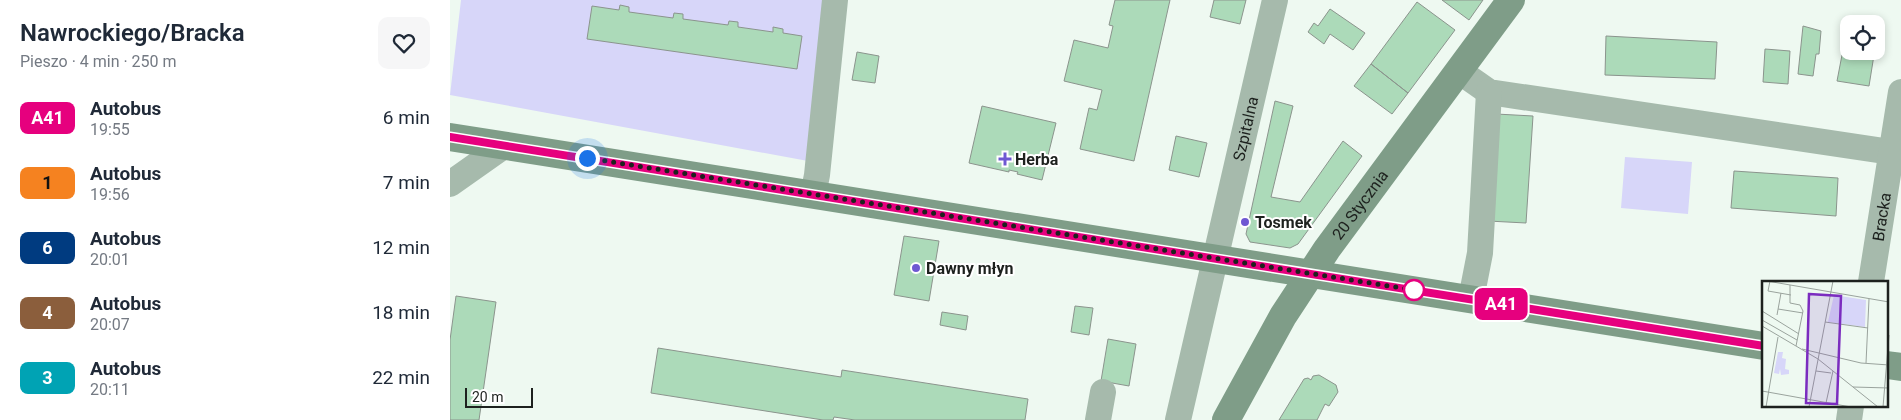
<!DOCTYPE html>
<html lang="pl">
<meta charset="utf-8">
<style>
:root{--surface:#fff;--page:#f6f6f7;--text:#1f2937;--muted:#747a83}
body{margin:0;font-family:Roboto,sans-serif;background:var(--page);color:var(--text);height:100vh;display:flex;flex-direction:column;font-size:19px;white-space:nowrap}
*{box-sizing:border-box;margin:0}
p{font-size:16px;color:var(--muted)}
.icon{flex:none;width:28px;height:28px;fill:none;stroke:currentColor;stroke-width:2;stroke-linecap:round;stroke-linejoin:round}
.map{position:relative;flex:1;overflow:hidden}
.details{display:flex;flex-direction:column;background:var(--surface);width:450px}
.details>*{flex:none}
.badge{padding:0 10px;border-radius:8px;font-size:18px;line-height:32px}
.tools{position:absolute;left:1390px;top:15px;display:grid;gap:10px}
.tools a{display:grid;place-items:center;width:45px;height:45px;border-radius:10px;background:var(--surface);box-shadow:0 2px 8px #0003;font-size:25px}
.scale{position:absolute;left:15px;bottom:12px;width:68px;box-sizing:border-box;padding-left:5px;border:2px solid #1d211e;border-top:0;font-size:14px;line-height:18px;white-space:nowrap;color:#1d211e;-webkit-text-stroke:4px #fff;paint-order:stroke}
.you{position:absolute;width:25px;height:25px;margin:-12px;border:4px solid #fff;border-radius:50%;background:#1a73e8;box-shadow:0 0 0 8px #1a73e833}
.map>.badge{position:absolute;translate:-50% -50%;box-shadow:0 0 0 2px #fff}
.round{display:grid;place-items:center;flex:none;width:52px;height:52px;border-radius:10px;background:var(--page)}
.summary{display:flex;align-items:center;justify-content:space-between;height:85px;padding:0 20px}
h1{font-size:24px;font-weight:600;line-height:38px}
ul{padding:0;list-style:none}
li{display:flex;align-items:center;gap:15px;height:65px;padding:0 20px}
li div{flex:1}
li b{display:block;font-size:19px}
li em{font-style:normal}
li .badge{min-width:55px;font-weight:700;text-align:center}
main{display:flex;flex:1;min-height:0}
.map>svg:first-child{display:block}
.green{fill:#d7d6f9}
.building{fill:#acdab9;stroke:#8b948d}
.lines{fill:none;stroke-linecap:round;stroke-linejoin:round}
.street{stroke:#a6baac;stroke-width:26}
.secondary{stroke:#7f9d88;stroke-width:28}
.line-casing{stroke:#fff;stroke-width:11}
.line{stroke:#e6007e;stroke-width:8}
.walk{stroke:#1d211e;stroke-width:5;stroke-dasharray:0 9}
.poi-dot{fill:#6e58d2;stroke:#fff;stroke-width:2}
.stop-dot{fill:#fff;stroke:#e6007e;stroke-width:2.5}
.labels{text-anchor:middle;stroke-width:4;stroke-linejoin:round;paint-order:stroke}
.street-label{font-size:16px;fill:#1d211e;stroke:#fff}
.poi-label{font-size:16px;font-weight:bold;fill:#1d211e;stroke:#fff;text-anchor:start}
.inset-road{fill:none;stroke:#9aa39d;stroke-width:1}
.view{fill:#7b2cbf;fill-opacity:0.15;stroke:#7b2cbf;stroke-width:2.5}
.inset-edge{fill:none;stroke:#1d211e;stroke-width:2.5}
</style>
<main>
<section class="details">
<div class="summary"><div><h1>Nawrockiego/Bracka</h1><p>Pieszo · 4 min · 250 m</p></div><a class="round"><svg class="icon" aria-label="heart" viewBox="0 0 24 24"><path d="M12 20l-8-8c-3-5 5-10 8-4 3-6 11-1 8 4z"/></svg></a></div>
<ul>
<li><span class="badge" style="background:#e6007e;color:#fff">A41</span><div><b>Autobus</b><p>19:55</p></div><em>6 min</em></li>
<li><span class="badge" style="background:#f58220;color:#111">1</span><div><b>Autobus</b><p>19:56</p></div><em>7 min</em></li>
<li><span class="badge" style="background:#003b80;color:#fff">6</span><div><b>Autobus</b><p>20:01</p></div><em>12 min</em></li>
<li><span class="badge" style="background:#8b5e3c;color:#fff">4</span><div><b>Autobus</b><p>20:07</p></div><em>18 min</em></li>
<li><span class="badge" style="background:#00a3b4;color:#fff">3</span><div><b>Autobus</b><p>20:11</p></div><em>22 min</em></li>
</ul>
</section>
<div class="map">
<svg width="1451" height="420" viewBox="0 0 1451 420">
<rect width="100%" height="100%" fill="#eef9f1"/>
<path class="green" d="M11 0H373L358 161 0 95Z
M1175 157 1242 162 1238 214 1171 208Z"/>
<path class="building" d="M665 0H720L684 161 630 149 639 108 647 110 652 90 614 81 624 40 658 48 663 26 659 25Z
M764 0H796L790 24 760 17Z
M992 0H1033L1019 20Z
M967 2 1005 30 958 93 921 64Z
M170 5 179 7V12L223 18 224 13 233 14V19L278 25 279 21 288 22V27L323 32V27L333 29V33L352 36 347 69 137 39 142 6 169 10Z
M880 9 915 33 903 50 880 34 874 44 858 32 864 23 868 26Z
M1353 26 1371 31 1369 54H1366L1363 76 1348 74Z
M1156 36 1267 42 1265 79 1155 75Z
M1315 49 1340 51 1338 84 1313 82Z
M407 52 429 56 425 83 402 80Z
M1408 52 1424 55 1419 86 1387 81 1392 55 1407 57Z
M921 64 958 93 942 114 904 86Z
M825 101 843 106 821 197 850 202 893 141 912 156 848 244 840 248 800 242 796 234Z
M532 106 606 123 592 180 567 174 568 172 559 170V172L519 163Z
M1046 114 1083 116 1076 223 1038 221Z
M726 136 757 143 749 177 719 170Z
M1284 171 1388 178 1386 216 1281 208Z
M454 236 489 241 479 301 444 295Z
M6 296 46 302 29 420H0V340Z
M625 306 643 308 639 335 621 332Z
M492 312 518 316 516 330 490 325Z
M658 339 686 344 679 386 651 381Z
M208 348 391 377 392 370 578 399 575 420H405L384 417 383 420H373L201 393Z
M869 375 886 385 888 392 879 406 875 404 867 420H829L854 379 858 378 861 380 863 376Z"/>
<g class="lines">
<g class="street">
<path d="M1009 71 1039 92 1441 152"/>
<path d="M0 184 55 145"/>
<path d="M363 195 367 175 385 0"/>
<path id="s1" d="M1421 282 1451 92"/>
<path d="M1021 299 1030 253 1039 92"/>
<path d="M648 420 653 392"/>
<path id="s2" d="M728 420 825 0"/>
<path d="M1399 420 1401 406"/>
</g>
<g class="secondary">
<path d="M0 137 1314 346"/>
<path d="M1437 365 1451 367"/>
<path id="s3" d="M776 420 833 316 877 249 1061 0"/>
</g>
</g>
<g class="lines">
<g class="line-casing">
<path id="line" d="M0 137 1314 346"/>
</g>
<use href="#line" class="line"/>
<path class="walk" d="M137 158 964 290"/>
</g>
<g class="poi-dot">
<path d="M552.5 151.5h5v5h5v5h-5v5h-5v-5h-5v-5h5z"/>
<circle cx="795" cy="222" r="5"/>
<circle cx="466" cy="268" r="5"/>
</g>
<circle class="stop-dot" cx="964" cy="290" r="10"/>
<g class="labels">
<g class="street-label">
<text dy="6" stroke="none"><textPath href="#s2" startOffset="299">Szpitalna</textPath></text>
<text dy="6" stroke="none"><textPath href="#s3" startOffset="254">20 Stycznia</textPath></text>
<text dy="6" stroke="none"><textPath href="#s1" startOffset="66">Bracka</textPath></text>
</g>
<g class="poi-label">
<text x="565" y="165">Herba</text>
<text x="805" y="228">Tosmek</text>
<text x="476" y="274">Dawny młyn</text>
</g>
</g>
<g transform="translate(1312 281)">
<rect width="126" height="126" fill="#eef9f1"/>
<path d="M72 14 104 19 103 46 66 41ZM16 71H21L20 77 24 78 23 88 27 89V93L19 94 18 88 17 93 12 92Z" fill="#d7d6f9"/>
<path class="inset-road" d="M5 0 127 21M8 0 6 10 29 14M28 4V22L38 24 41 30 34 65M16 28 41 32M0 30 37 53M15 34 19 12M0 39 35 59M63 41 106 47M0 45 56 78 116 126M40 68 99 82 127 84M104 82 107 18M54 90 69 92M91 106 127 107M0 110 89 126M64 122 71 90M4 126 16 56M47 126 71 0M121 126 127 54"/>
<path class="view" d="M47 13 79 15 75 123 44 122Z"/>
<rect width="126" height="126" class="inset-edge"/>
</g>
</svg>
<div class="tools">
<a><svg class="icon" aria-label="locate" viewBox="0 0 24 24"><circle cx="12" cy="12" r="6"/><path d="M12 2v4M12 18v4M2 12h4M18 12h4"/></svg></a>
</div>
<div class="scale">20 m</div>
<div class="you" style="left:137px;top:158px"></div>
<b class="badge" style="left:1051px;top:304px;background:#e6007e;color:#fff">A41</b>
</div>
</main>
